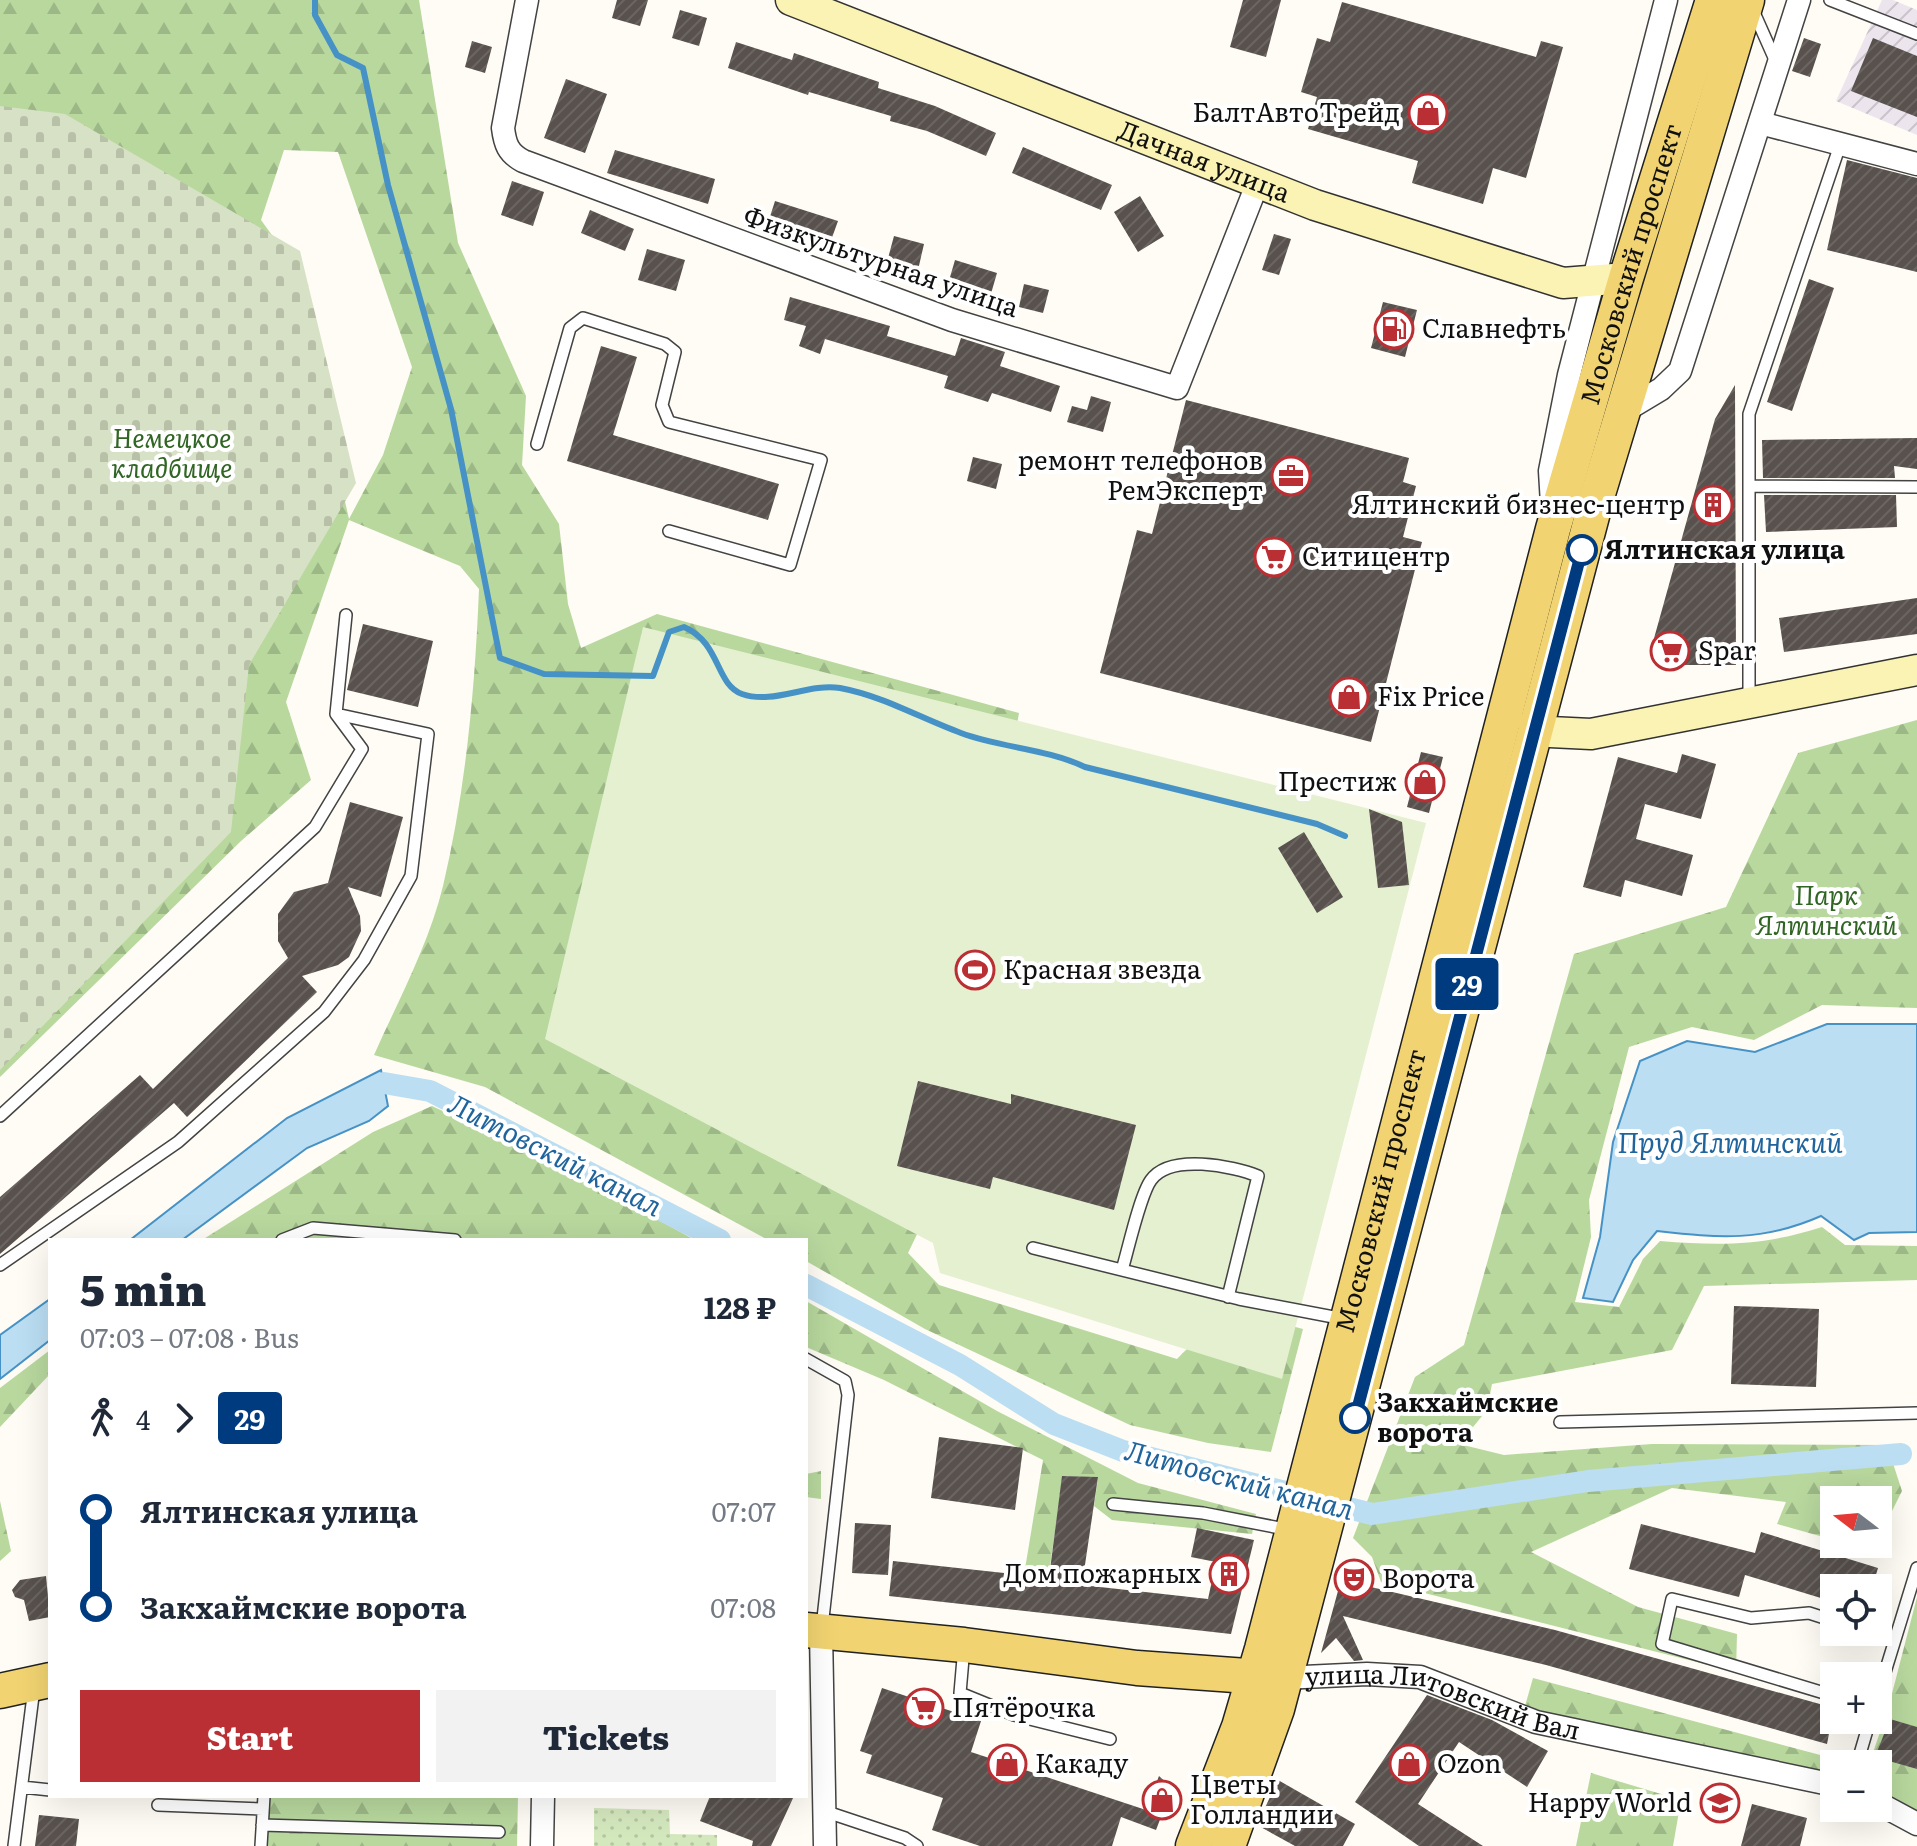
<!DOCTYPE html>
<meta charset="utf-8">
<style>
:root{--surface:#fff;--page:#f2f2f3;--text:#1f2937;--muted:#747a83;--accent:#ba2f34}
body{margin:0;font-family:Literata,serif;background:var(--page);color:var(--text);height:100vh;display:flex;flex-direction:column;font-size:30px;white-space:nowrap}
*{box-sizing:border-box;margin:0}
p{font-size:26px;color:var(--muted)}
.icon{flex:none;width:44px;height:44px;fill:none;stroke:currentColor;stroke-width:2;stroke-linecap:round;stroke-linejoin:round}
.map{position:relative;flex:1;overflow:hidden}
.panel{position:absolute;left:48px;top:1238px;width:760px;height:560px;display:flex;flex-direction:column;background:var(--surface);border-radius:0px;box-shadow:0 8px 32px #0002}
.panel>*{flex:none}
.badge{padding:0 16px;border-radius:6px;font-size:28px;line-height:52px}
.needle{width:52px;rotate:286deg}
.tools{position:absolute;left:1820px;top:1486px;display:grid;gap:16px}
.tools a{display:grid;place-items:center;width:72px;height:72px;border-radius:0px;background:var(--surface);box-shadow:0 8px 32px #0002;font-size:40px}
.map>.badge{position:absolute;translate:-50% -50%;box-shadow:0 0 0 4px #fff}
.legs{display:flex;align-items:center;gap:12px;height:88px;padding:0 32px;font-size:26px}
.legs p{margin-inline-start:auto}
.headline{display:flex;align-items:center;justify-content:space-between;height:136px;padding:0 32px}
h1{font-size:44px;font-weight:800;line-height:60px}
.action{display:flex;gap:16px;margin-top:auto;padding:16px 32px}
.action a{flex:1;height:92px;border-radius:0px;background:var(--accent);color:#fff;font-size:32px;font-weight:800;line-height:92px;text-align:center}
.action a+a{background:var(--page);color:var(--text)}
ul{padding:0 32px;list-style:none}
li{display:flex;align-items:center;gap:28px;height:96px;font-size:30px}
li i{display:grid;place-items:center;width:12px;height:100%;margin:0 10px;background:currentColor}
li i::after{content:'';width:20px;height:20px;margin:-10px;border:6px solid;border-radius:50%;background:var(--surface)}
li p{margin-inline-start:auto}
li:first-child i{background:linear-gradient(#0000 50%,currentColor 0)}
li:last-child i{background:linear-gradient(currentColor 50%,#0000 0)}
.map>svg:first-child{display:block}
.industrial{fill:url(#industrial-furrows)}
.forest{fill:url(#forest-firs);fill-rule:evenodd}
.cemetery{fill:url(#cemetery-stones)}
.park{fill:url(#park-dots)}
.pitch{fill:#e4f0d0}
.water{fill:#bbdef3;stroke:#4692c6;stroke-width:2}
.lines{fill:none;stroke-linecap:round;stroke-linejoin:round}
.stream{stroke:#4692c6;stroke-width:6}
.canal{stroke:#bbdef3;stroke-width:22}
.building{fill:url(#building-hatch)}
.lane-casing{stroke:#434343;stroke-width:14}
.street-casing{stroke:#434343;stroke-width:25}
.secondary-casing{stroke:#323232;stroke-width:33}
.primary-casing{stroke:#212121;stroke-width:37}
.lane{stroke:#fff;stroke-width:11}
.street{stroke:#fff;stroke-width:22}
.secondary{stroke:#faf3b3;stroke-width:30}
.primary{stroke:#f1d371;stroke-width:34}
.line-1-casing{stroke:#fff;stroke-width:18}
.line-1{stroke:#003b80;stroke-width:12}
.stop-1-dot{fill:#fff;stroke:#003b80;stroke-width:4}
.labels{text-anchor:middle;stroke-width:8;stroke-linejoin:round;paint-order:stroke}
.poi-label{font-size:26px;fill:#101010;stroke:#fff;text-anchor:start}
.street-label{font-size:26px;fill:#101010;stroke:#fff}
.park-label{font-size:26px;font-style:italic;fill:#306523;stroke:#fff}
.stop-label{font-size:26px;font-weight:bold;fill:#101010;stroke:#fff;text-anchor:start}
.water-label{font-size:28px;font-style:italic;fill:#1f649c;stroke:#fff}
</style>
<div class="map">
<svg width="1917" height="1846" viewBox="0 0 1917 1846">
<defs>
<pattern id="industrial-furrows" width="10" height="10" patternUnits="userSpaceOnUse" patternTransform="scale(2)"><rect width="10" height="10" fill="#ede5ee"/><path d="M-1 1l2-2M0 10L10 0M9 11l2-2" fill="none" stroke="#cac3cb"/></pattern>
<pattern id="forest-firs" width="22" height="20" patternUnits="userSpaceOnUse" patternTransform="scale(2)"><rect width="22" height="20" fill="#b8d89e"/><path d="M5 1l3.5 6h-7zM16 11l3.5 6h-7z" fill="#9db887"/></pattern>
<pattern id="cemetery-stones" width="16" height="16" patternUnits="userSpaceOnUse" patternTransform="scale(2)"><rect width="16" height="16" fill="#d7e1c5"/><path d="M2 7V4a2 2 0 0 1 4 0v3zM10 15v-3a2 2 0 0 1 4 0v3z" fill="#b8c0a8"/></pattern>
<pattern id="park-dots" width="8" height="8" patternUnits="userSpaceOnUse" patternTransform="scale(2)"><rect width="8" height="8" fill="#d4e8be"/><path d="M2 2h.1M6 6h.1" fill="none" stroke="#b5c6a2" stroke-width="1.8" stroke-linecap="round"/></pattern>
<pattern id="building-hatch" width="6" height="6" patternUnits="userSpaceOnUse" patternTransform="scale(2)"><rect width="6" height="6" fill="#58514d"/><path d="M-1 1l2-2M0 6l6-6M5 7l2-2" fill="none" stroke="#6b6562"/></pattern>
</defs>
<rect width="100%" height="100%" fill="#fefcf4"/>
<path class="industrial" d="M1882 0H1893L1917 10V135L1836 101Z"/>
<path class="forest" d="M0 0H419L458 243 526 396 522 465 559 524 568 604 581 648 657 614 1019 713 932 1203 908 1253 939 1285 1177 1359C1230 1306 1233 1310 1303 1329L1271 1452 1208 1443 1130 1425 925 1329 806 1261V1240H768L485 1087 374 1055C398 1001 429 944 443 886 466 789 475 688 479 589L460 566 349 520 286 702 311 780 241 841 0 1077ZM284 150 338 152 412 367 383 455 349 519 290 260 261 220Z
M1917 720V1008L1822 1005 1754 1040 1692 1027 1629 1047 1589 1200 1591 1237 1575 1302 1619 1307 1643 1259 1660 1241C1721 1246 1763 1246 1822 1227L1845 1245 1917 1246V1280L1704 1286 1672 1350 1492 1384 1487 1410 1459 1444 1504 1455 1652 1444 1887 1445 1902 1491 1878 1539V1500H1834V1540L1777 1524 1786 1502 1672 1488 1531 1552 1638 1607 1737 1634 1736 1672 1381 1582 1372 1557 1353 1538 1415 1377 1464 1345 1574 954 1726 907 1798 753Z
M432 1106 556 1164 695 1240H202L373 1132Z
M806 1301 997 1411 1138 1483 1256 1514 1252 1534 1112 1520 1094 1506 1098 1478 1063 1476 1050 1566 1042 1573 1025 1569 1043 1460 884 1380 806 1347Z
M50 1350V1374L0 1427V1388Z
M821 1471V1499L806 1497V1474Z
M0 1501 11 1551 0 1561Z
M1917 1597V1812L1878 1793V1764H1869L1888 1709Z
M1533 1678 1854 1764H1834V1773L1580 1721 1525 1706Z
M1591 1773 1681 1800 1673 1846H1576Z
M257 1796H518L517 1846H255Z"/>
<path class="cemetery" d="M0 106 65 114 300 251 356 483 249 665 231 832 0 1070Z"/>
<path class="park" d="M594 1808 669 1810 670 1834 717 1835V1846H594Z"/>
<path class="pitch" d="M643 627 1426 823 1282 1379 940 1273 933 1243 545 1039Z"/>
<path class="water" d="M1827 1024H1917V1232L1869 1233 1854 1240 1821 1216C1762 1242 1719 1238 1657 1231L1633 1260 1613 1302 1583 1298 1600 1237 1613 1142 1640 1061 1687 1041 1755 1052Z
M381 1070 388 1106 369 1121 307 1148 182 1240H130L287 1118Z
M50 1299V1340L0 1379V1335Z"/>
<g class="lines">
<path class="stream" d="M315 0V15L337 55 363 68 388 185 451 409 500 658 544 674 653 676 669 632 684 627C721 643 715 684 742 694 773 705 808 683 840 688 883 696 920 718 961 733 1001 748 1045 748 1085 767L1317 824 1345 836"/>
<path class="canal" d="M384 1083 430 1091 720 1240
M806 1285 960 1365 1054 1424 1123 1451 1372 1514 1588 1481 1901 1454"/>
</g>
<path class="building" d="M617 0H648L640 26 612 18Z
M1243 0H1281L1266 57 1230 47Z
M1342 2 1536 57 1541 41 1563 47 1526 178 1493 168 1483 204 1412 183 1418 161 1308 129 1317 97 1301 92 1317 38 1330 42Z
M680 10 707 18 699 46 672 38Z
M1804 38 1821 44 1810 77 1792 71Z
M1873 38 1917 56V117L1851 91Z
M472 41 492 47 485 73 465 67Z
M736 42 792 60 794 53 879 82 878 88 935 106 996 133 986 156 927 131 890 121 891 116 809 92 808 95 728 68Z
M566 79 607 94 585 153 544 138Z
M1023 147 1112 185 1101 210 1012 173Z
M615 150 715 179 708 204 607 173Z
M1847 160 1917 178V272L1827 250Z
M512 181 544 192 533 226 501 215Z
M1140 196 1164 236 1138 252 1114 212Z
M775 201 838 221 829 246 767 226Z
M590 210 634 229 625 251 581 233Z
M1274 234 1291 239 1279 275 1262 270Z
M894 236 924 244 918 270 887 262Z
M647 249 685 260 676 291 638 280Z
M955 260 997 273 990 297 948 284Z
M1809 279 1834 288 1792 411 1767 402Z
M1024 284 1049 290 1043 313 1019 307Z
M790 297 890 326 887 336 955 356 961 338 1005 352 1000 366 1060 386 1051 412 992 393 988 402 944 388 948 376 825 339 820 354 799 346 806 326 784 320Z
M1383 302 1417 310 1405 357 1371 348Z
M601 346 637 357 613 435 779 484 768 520 567 461Z
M1735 385 1736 665H1670L1653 642 1715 419Z
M1091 396 1111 402 1103 432 1067 422 1072 406 1087 410Z
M1186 400 1409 458 1403 482 1416 486 1403 537 1422 542 1371 742 1100 673 1137 530 1152 534Z
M1917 438V469L1894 466 1895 478H1763L1762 440Z
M973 457 1002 464 996 489 967 481Z
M1764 495H1896L1897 527 1766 532Z
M1917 598V634L1784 652 1779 618Z
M363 624 433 641 418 707 347 690Z
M1421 752 1443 757 1429 813 1407 807Z
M1682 754 1716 764 1701 819 1645 804 1636 839 1693 855 1682 896 1625 880 1621 897 1583 887 1618 757 1677 773Z
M350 802 403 817 381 897 348 887 360 916 361 931 349 957 338 965 302 976 317 992 187 1117 174 1103 0 1254V1197L140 1075 153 1089 288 958 278 941V914L294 892 328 883Z
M1369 809 1402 822 1409 885 1378 888Z
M1304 832 1343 897 1317 913 1278 848Z
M918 1081 1011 1104V1094L1136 1125 1114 1210 993 1177 990 1189 897 1166Z
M1734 1306 1819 1309 1816 1387 1731 1384Z
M939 1437 1023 1448 1015 1510 931 1498Z
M1062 1476 1098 1477 1082 1585 1208 1599 1216 1562 1191 1557 1197 1528 1254 1540 1231 1634 889 1596 893 1561 1049 1578Z
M855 1523 891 1525 888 1575 852 1573Z
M1641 1524 1755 1553 1761 1532 1878 1568 1872 1588H1834V1602L1745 1575 1739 1597 1629 1569Z
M46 1576 50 1617 29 1621 24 1600 15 1597 12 1590 20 1580Z
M1341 1580 1555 1630 1834 1708 1827 1744 1546 1665 1343 1616 1363 1660 1354 1661 1336 1638 1321 1653Z
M882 1688 981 1721 971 1752 1146 1810 1159 1776 1172 1788 1156 1830 1121 1817 1112 1846H980L932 1830 943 1798 866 1773 872 1755 860 1751Z
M1427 1695 1492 1720 1548 1751 1527 1787 1459 1742 1418 1804 1483 1846H1419L1355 1802Z
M1890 1719 1917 1727V1769L1875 1757Z
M1278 1780 1355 1824 1343 1846H1295L1257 1825Z
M710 1796H794L771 1846H752L753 1841 700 1821Z
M1752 1804 1807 1818 1800 1846H1741Z
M39 1815 79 1819 76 1846H35Z"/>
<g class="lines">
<g class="lane-casing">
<path id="lane" d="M1830 0 1917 34
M1752 8 1776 62
M537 444 570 328 583 318 665 344 675 352 662 405 669 422 821 460 790 565 669 531
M1749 486 1917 487
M1749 701V414L1840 145
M0 1116 315 827 362 749 336 714 346 615
M282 1240 313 1228 455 1240
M1033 1248 1239 1299 1344 1319
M0 1265 178 1142 324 1012 364 960 411 876 428 734 336 714
M1122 1270C1128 1250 1140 1195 1151 1180 1170 1153 1233 1166 1258 1176L1228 1297
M806 1359 845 1381 848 1395 822 1627
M1560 1422 1917 1413
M1113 1504 1203 1513 1290 1530
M1834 1621 1809 1613 1751 1618 1672 1599 1662 1644 1834 1696
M1874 1632 1895 1638
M964 1647 960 1693 1014 1715 1110 1739
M1878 1695 1917 1568
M1857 1764 1870 1720
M22 1787 50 1790
M158 1805 263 1809
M824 1811 905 1838 917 1846
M262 1825 499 1832
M14 1846 34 1688
M261 1846 264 1796"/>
</g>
<g class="street-casing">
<g id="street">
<path d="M527 0 503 128C505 144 508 153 523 161L952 320 1177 388 1258 182"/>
<path d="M1760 123 1917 164"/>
<path d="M1621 413 1661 389 1680 371 1799 0"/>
<path d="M1552 504 1550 471 1569 375 1666 0"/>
<path d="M821 1632 825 1846"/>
<path id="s1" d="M1283 1678 1367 1674 1420 1677 1536 1722 1834 1785"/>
<path d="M1878 1803 1917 1824"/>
<path d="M542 1846 543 1796"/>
</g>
</g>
<g class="secondary-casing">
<g id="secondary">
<path id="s2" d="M791 0 1315 205 1563 283 1626 278"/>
<path d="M1534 724 1550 732 1591 734 1917 670"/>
</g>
</g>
<g class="primary-casing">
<g id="primary">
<path d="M806 1630 964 1645 1137 1668 1275 1678"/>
<path d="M0 1691 50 1680"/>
<path id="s3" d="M1193 1846 1239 1727 1262 1649 1553 529 1626 278 1713 0"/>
<path d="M1228 1846 1277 1709 1597 497 1747 0"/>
</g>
</g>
<use href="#lane" class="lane"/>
<use href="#street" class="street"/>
<use href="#secondary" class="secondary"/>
<use href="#primary" class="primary"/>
</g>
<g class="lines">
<g class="line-1-casing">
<path id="line-1" d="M1355 1418 1582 550"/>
</g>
<use href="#line-1" class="line-1"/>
</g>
<defs>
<g id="shop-ring" transform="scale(2)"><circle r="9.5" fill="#fff" stroke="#ba2f34" stroke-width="1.5"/><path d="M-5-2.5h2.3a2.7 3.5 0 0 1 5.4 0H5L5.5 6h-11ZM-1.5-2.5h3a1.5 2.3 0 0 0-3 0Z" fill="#ba2f34"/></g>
<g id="fuel-ring" transform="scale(2)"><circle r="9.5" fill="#fff" stroke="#ba2f34" stroke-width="1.5"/><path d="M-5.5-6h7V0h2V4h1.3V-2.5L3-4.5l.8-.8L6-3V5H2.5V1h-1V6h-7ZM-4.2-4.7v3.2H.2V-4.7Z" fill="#ba2f34"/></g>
<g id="office-ring" transform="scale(2)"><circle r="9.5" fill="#fff" stroke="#ba2f34" stroke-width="1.5"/><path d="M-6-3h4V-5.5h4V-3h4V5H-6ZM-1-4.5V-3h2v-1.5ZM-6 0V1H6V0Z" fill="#ba2f34"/></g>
<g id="building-ring" transform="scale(2)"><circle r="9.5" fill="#fff" stroke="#ba2f34" stroke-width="1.5"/><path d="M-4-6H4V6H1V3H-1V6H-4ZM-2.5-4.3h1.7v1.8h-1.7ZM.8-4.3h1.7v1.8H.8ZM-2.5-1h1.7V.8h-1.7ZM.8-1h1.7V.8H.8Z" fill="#ba2f34"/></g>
<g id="supermarket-ring" transform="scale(2)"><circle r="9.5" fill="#fff" stroke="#ba2f34" stroke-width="1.5"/><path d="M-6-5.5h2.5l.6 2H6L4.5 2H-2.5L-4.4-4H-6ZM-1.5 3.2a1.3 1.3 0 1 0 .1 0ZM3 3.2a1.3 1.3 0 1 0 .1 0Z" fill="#ba2f34"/></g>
<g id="stadium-ring" transform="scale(2)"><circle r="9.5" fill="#fff" stroke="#ba2f34" stroke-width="1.5"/><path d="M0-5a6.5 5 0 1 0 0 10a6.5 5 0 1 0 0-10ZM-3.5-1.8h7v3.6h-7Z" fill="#ba2f34"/></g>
<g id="theatre-ring" transform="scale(2)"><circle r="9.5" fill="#fff" stroke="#ba2f34" stroke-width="1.5"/><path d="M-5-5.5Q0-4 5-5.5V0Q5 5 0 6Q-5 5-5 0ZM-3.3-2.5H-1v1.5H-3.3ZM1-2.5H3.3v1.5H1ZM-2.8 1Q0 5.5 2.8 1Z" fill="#ba2f34"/></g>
<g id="school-ring" transform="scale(2)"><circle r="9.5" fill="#fff" stroke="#ba2f34" stroke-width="1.5"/><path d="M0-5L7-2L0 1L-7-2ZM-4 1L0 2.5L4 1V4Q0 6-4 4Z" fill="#ba2f34"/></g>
</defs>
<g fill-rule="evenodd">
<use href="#shop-ring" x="1428" y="113"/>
<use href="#fuel-ring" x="1394" y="329"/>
<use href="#office-ring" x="1291" y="476"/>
<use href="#building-ring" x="1713" y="505"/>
<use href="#supermarket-ring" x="1274" y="557"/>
<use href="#supermarket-ring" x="1670" y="651"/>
<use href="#shop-ring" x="1349" y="697"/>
<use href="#shop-ring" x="1425" y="782"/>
<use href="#stadium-ring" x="975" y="970"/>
<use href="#building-ring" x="1229" y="1574"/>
<use href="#theatre-ring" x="1354" y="1579"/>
<use href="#supermarket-ring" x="924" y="1708"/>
<use href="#shop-ring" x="1007" y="1764"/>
<use href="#shop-ring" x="1409" y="1764"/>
<use href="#shop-ring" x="1162" y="1800"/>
<use href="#school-ring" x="1720" y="1803"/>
</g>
<g class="stop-1-dot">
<circle cx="1582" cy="550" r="14"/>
<circle cx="1355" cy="1418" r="14"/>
</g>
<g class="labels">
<g class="poi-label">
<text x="1400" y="122" text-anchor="end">БалтАвтоТрейд</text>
<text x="1422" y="338">Славнефть</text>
<text x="1263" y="470" text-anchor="end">ремонт телефонов<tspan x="1263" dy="30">РемЭксперт</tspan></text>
<text x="1685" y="514" text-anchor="end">Ялтинский бизнес-центр</text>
<text x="1302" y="566">Ситицентр</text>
<text x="1698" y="660">Spar</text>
<text x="1377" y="706">Fix Price</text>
<text x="1397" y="791" text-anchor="end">Престиж</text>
<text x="1003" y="979">Красная звезда</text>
<text x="1201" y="1583" text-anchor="end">Дом пожарных</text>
<text x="1382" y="1588">Ворота</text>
<text x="952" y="1717">Пятёрочка</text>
<text x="1035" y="1773">Какаду</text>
<text x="1437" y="1773">Ozon</text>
<text x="1190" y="1794">Цветы<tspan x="1190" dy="30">Голландии</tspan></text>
<text x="1692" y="1812" text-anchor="end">Happy World</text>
</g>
<g class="street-label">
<text dy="9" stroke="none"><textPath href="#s2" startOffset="444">Дачная улица</textPath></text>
<text transform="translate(881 262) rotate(19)" y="9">Физкультурная улица</text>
<text dy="9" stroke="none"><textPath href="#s3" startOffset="1642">Московский проспект</textPath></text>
<text dy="9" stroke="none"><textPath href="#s3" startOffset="682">Московский проспект</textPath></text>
<text dy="9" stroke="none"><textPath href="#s1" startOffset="164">улица Литовский Вал</textPath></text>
</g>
<g class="park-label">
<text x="172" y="448">Немецкое<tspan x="172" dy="30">кладбище</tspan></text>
<text x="1826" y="905">Парк<tspan x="1826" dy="30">Ялтинский</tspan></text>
</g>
<g class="stop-label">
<text x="1604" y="559">Ялтинская улица</text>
<text x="1377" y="1412">Закхаймские<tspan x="1377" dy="30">ворота</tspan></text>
</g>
<g class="water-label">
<text x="1730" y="1153">Пруд Ялтинский</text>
<text transform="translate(555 1155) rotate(27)" y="10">Литовский канал</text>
<text transform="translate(1239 1480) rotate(15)" y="10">Литовский канал</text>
</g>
</g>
</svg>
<div class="tools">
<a><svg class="needle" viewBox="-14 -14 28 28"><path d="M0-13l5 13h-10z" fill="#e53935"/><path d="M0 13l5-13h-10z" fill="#747a83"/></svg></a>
<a><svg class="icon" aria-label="locate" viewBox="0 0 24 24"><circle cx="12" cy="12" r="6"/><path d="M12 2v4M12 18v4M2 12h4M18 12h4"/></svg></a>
<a>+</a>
<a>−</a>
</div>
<b class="badge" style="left:1467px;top:984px;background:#003b80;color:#fff">29</b>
<section class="panel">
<div class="headline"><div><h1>5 min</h1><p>07:03 – 07:08 · Bus</p></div><b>128 ₽</b></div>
<div class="legs"><svg class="icon" aria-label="walk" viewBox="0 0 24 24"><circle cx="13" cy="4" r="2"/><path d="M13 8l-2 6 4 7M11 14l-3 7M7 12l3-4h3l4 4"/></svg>4<svg class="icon" aria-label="forward" viewBox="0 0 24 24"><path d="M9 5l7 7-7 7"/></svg><b class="badge" style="background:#003b80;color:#fff">29</b></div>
<ul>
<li><i style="color:#003b80"></i><b>Ялтинская улица</b><p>07:07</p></li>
<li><i style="color:#003b80"></i><b>Закхаймские ворота</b><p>07:08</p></li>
</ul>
<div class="action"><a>Start</a><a>Tickets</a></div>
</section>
</div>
